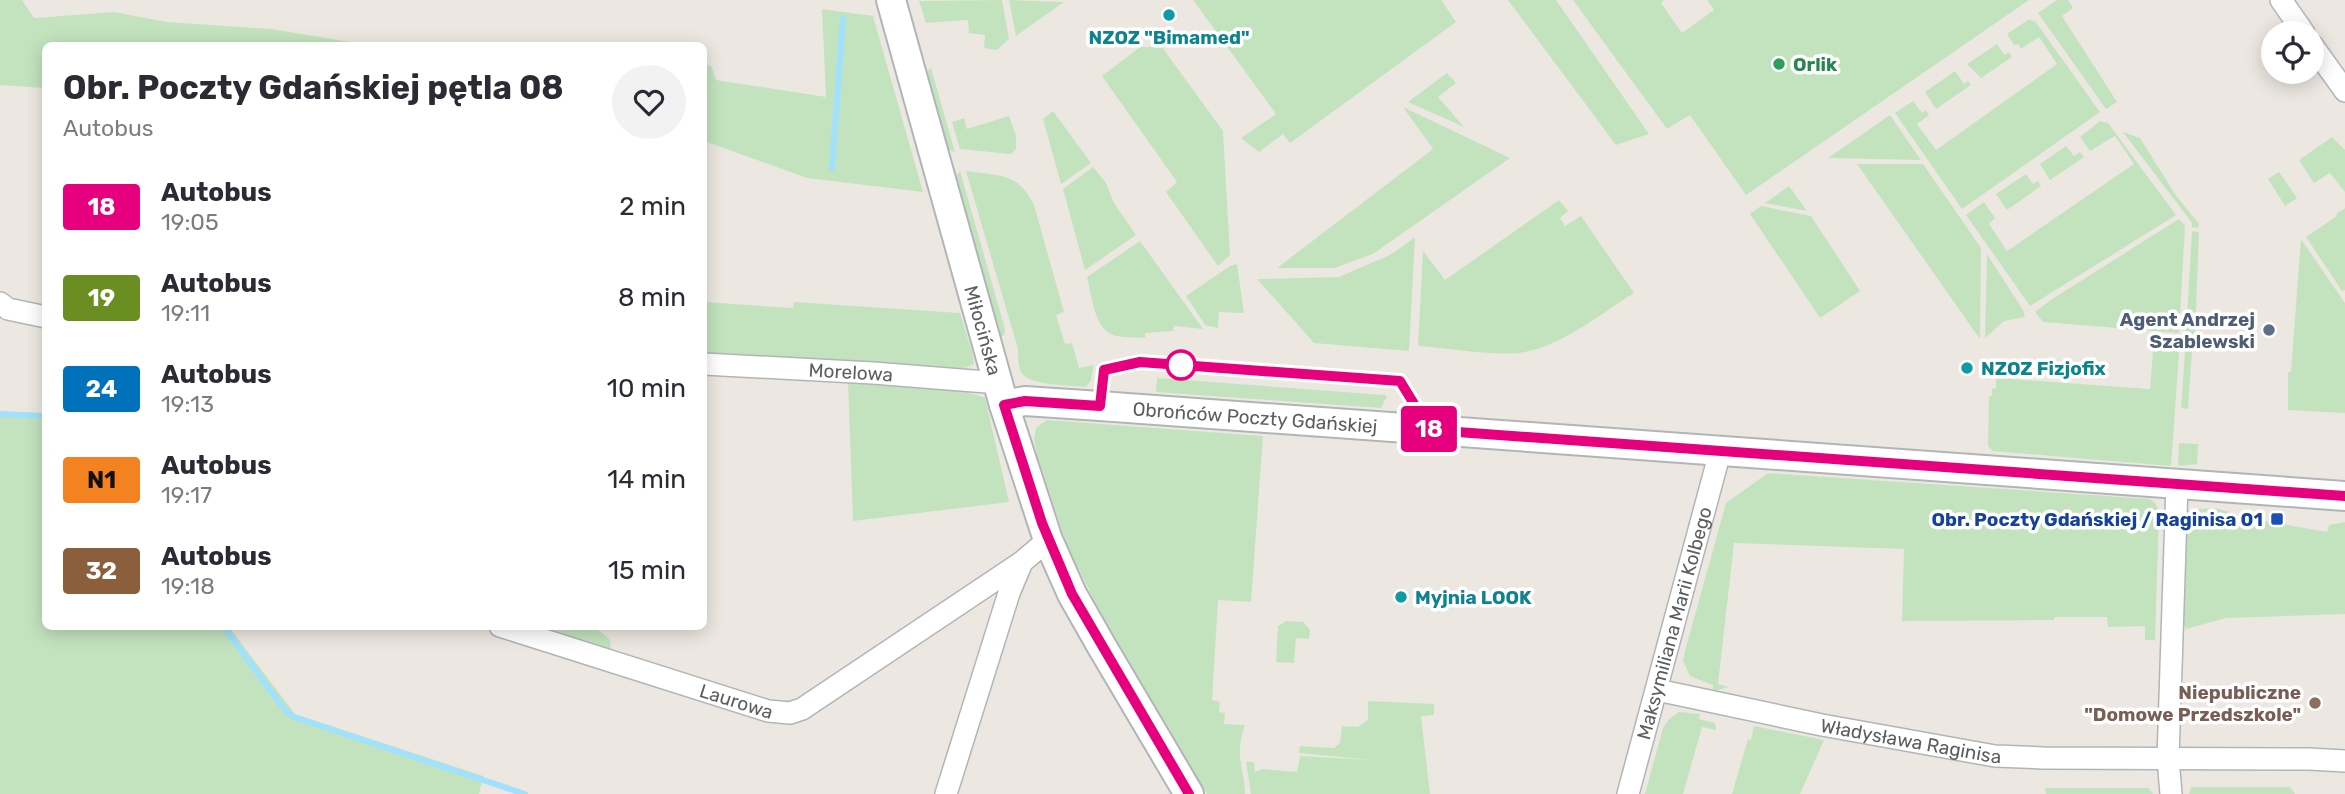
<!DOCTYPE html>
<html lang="pl">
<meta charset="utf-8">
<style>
:root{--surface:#fff;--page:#f2f2f3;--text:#2b2b33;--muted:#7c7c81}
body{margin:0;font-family:Rubik,sans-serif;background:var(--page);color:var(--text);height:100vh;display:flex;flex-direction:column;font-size:26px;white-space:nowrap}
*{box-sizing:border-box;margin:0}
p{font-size:23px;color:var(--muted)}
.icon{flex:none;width:38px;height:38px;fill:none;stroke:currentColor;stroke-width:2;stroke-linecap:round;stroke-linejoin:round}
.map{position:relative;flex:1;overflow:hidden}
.sheet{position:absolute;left:42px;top:42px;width:665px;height:588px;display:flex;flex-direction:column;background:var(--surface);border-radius:10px;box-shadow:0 4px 18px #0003}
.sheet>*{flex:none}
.badge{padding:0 14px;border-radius:5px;font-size:24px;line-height:46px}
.buttons{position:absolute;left:2261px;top:21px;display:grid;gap:14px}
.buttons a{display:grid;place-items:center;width:63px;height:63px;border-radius:50%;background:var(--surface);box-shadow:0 4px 18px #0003;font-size:35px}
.map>.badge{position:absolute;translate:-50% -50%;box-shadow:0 0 0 4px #fff}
.round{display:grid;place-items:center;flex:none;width:74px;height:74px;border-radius:37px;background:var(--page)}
.head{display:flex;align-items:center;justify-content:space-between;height:119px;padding:0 21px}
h1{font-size:33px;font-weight:700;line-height:52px}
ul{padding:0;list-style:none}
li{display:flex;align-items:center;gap:21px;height:91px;padding:0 21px}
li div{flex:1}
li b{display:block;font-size:26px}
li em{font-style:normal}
li .badge{min-width:77px;font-weight:700;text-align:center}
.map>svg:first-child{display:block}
.green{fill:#c3e3be}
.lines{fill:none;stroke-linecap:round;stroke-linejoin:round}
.stream{stroke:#a2e1fb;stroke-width:6}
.street-casing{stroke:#b2b5b8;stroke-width:24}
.secondary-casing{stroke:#b1b5b8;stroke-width:32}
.street{stroke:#fff;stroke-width:21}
.secondary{stroke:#fff;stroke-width:28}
.line-casing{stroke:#fff;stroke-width:16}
.line{stroke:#e6007e;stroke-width:10}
.culture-dot{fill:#0f9aa8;stroke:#fff;stroke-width:2.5}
.leisure-dot{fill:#2e9e5b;stroke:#fff;stroke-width:2.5}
.service-dot{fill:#5c6f8a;stroke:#fff;stroke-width:2.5}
.stop-dot{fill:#fff;stroke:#e6007e;stroke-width:3.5}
.transit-dot{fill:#1a4fb4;stroke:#fff;stroke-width:2.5}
.education-dot{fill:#8d6e63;stroke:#fff;stroke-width:2.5}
.labels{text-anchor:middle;stroke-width:7;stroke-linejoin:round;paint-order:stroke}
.culture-label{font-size:19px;font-weight:bold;fill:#0d838f;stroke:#fff;text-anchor:start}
.leisure-label{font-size:19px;font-weight:bold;fill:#27864d;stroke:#fff;text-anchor:start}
.service-label{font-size:19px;font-weight:bold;fill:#4e5e75;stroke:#fff;text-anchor:end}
.street-label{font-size:19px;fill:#5a5e61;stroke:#fff}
.transit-label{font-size:19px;font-weight:bold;fill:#164399;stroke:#fff;text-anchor:end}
.education-label{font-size:19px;font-weight:bold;fill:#785e54;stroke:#fff;text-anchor:end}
</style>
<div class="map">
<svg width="2345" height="794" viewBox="0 0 2345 794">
<rect width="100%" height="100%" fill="#ece8e1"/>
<path class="green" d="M0 0H22L34 18 114 12 167 22 272 29 368 45 46 46 45 88 0 85Z
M1002 0 1009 39 997 50 984 48 985 35 969 33 968 20 926 23 919 1Z
M1009 0 1064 2 1016 36Z
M1193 0H1441L1456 22 1290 143 1283 134 1259 152 1241 138 1276 114Z
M1508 0H1556L1649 134 1616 145Z
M1573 0H1664L1661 3 1682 33 1714 10 1707 0H2029L1746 195 1690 115 1667 129Z
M2057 0H2068L2073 8 2062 16 2117 102 2106 109 2038 13Z
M822 9 873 16 923 192 807 178 704 141V64L711 66 716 80 826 97Z
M2028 20 2035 21 2100 112 1962 209 1895 113 1913 101 1922 113 1926 110 1929 115 1917 124 1936 150 2057 64 2039 37 2021 49 2018 44 2014 45 2007 34Z
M1997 44 2004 55 2009 52 2012 57 1981 78 1967 64Z
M1140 47H1162L1223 131 1230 255 1218 266 1166 192 1177 182 1102 76Z
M931 68 955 152 943 147 924 75Z
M1955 71 1964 84 1968 81 1971 85 1936 109 1925 92Z
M1447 73 1456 83 1438 97 1464 127 1408 102Z
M1403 107 1510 158 1373 254 1334 268H1277L1433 149Z
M1053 111 1091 163 1061 184 1043 119Z
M1890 115 1921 160 1828 158Z
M1009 116 1016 136V149L1011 154 960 149 952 122 964 118 967 129Z
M2100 121 2108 123 2176 215 2030 306 1966 215 1984 202 1995 218 1989 224 2007 251 2134 164 2115 136 2090 151 2080 137Z
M2123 132 2140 138 2175 194 2199 224 2198 228 2192 227V223Z
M2332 137 2345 150V192L2330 173 2314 183 2299 160Z
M2066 146 2074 156 2080 152 2084 157 2050 180 2040 164Z
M1857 164H1923L1981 248 1980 339Z
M1093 167 1106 183 1114 203 1136 235 1085 270 1063 189Z
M960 171 1005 329 1004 335 997 339 953 181Z
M966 171C1000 176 1017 172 1034 205L1064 312 1056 315 1065 344 1072 343 1079 368 1094 365 1091 380 1086 387C1070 385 1028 386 1021 372 1018 365 1018 356 1018 349Z
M2279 172 2297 198 2285 206 2268 179Z
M2026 174 2033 184 2038 181 2041 186 2007 210 1996 194Z
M1789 186 1807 211 1765 203Z
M1559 200 1568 211 1560 218 1565 226 1581 216 1634 293C1600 314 1565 344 1525 352 1500 357 1446 348 1418 346L1423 251 1445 280Z
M1761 206 1811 216 1860 291 1820 318 1750 214Z
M2345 208V290L2342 291 2306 237 2337 216 2336 214Z
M2179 219 2185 226 2179 333 2043 322 2035 312 2052 299Z
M2192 231 2199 232 2195 334H2186Z
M1415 237 1409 351 1314 343 1257 279 1339 277 1392 254Z
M2301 239 2345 303V413L2288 410V372H2291Z
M1140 241 1203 329 1174 326 1173 331 1145 333V338C1136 337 1125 338 1116 336 1094 331 1092 296 1087 277Z
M1987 254 2023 310 2025 317 2004 321 1985 338Z
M1237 264 1244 313 1219 312 1218 328 1205 325 1186 296 1230 266Z
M704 302 793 308 794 302 960 313 973 355 974 364 958 371 704 357Z
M2154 338 2180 340 2171 466 1993 451 1988 446 1989 396H1992V389L1996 388V378L2150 389Z
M2185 351H2192L2188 409 2181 408Z
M1157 378 1384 395 1387 396 1381 408 1156 392Z
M848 381 954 388 985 398 1009 502 853 521Z
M0 412 45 414 46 626 229 627 295 714 483 776 479 794H0Z
M1047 420 1263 436 1251 602 1218 600 1212 700 1220 702 1219 712 1225 713 1224 724 1245 725C1234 755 1244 765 1245 794H1207L1099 610 1068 548 1037 454 1034 439 1036 428Z
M2179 443 2198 444 2197 464 2178 466Z
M1768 473 2150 499 2156 504 2159 513 2155 640H2145V626L2108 627 2107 617H2055L2054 620 1902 621 1904 549 1734 543 1718 684 1729 687 1713 691V685L1690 676 1683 661 1685 651 1726 503Z
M2215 508 2260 520 2327 532 2329 525 2345 522V614L2226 618 2186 629 2179 614 2184 510Z
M1286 621 1303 622 1310 630 1309 639 1296 638 1294 663 1276 662 1278 626Z
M515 627H595L610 640 612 662Z
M1368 701 1434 704V715L1421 716 1430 794H1251L1246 762H1254L1255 772 1262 769 1297 772 1300 756 1371 760 1299 753 1300 746 1334 748 1340 743 1342 726 1358 727 1368 720Z
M1679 712 1700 714 1699 719 1715 723 1716 730 1702 727 1683 794H1645L1663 728 1669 719Z
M1754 726 1824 740 1800 794H1732L1748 739 1751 740Z
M2191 787H2290L2295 794H2189Z
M2045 788H2149L2153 794H2046Z"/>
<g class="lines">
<path class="stream" d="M832 168 843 18
M0 414 46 416
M223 626 284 709 294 717 525 794"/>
<g class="street-casing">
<g id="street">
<path d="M2281 0 2304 33"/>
<path d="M2312 45 2345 91"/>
<path d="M0 303 8 309 46 317"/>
<path id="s1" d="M704 364 873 373 999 383"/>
<path id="s2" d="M500 626 768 711 790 713 802 709 1022 562"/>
<path id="s3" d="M1657 690 1822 725 1995 756 2044 758 2309 759 2345 761"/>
<path d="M946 794 1009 593 1022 562 1048 540"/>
<path id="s4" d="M1628 794 1720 452"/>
<path d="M2171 794 2168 759 2177 484"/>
</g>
</g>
<g class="secondary-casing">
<g id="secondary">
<path id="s5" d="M891 0 1004 405 1048 540 1072 594 1101 645 1189 794"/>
<path id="s6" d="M1004 405 1025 401 1100 406 2345 496"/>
</g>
</g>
<use href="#street" class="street"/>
<use href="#secondary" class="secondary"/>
</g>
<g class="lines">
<g class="line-casing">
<path id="line" d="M1189 794 1072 594 1042 523 1004 405 1025 401 1100 406 1104 370 1140 362 1400 381 1430 430 2345 496"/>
</g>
<use href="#line" class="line"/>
</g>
<g class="culture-dot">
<circle cx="1169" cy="15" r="7"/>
<circle cx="1967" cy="368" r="7"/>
<circle cx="1401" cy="597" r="7"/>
</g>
<circle class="leisure-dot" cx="1779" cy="64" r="7"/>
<circle class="service-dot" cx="2269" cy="330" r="7"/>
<circle class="stop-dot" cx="1181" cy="365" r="14"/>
<rect class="transit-dot" x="2270" y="512" width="14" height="14" rx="3.5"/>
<circle class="education-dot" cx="2315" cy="703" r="7"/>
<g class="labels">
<g class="culture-label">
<text x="1169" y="44" text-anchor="middle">NZOZ "Bimamed"</text>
<text x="1981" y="375">NZOZ Fizjofix</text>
<text x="1415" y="604">Myjnia LOOK</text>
</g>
<g class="leisure-label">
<text x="1793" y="71">Orlik</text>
</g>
<g class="service-label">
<text x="2255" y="326">Agent Andrzej<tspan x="2255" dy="22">Szablewski</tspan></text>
</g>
<g class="street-label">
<text dy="7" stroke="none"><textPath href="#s5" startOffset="343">Miłocińska</textPath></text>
<text dy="7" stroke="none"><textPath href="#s1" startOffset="147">Morelowa</textPath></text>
<text dy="7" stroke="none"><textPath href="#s6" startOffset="252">Obrońców Poczty Gdańskiej</textPath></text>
<text dy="7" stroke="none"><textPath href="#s4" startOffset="177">Maksymiliana Marii Kolbego</textPath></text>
<text dy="7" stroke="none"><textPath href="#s2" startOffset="248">Laurowa</textPath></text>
<text dy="7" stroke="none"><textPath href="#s3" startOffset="259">Władysława Raginisa</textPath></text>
</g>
<g class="transit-label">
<text x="2263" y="526">Obr. Poczty Gdańskiej / Raginisa 01</text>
</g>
<g class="education-label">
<text x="2301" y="699">Niepubliczne<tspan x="2301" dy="22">"Domowe Przedszkole"</tspan></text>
</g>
</g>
</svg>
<div class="buttons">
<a><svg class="icon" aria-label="locate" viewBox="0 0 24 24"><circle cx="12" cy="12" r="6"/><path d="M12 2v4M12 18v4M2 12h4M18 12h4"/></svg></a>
</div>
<b class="badge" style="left:1429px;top:429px;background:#e6007e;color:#fff">18</b>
<section class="sheet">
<div class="head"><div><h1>Obr. Poczty Gdańskiej pętla 08</h1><p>Autobus</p></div><a class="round"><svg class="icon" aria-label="heart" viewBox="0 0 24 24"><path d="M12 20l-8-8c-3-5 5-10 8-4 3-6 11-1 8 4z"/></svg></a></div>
<ul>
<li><span class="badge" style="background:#e6007e;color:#fff">18</span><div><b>Autobus</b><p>19:05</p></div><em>2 min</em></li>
<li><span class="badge" style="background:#6b8e23;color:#fff">19</span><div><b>Autobus</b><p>19:11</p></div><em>8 min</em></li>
<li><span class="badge" style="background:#0072bc;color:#fff">24</span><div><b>Autobus</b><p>19:13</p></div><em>10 min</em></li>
<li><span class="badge" style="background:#f58220;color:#111">N1</span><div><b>Autobus</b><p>19:17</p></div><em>14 min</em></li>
<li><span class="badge" style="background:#8b5e3c;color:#fff">32</span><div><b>Autobus</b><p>19:18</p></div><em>15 min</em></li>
</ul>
</section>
</div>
